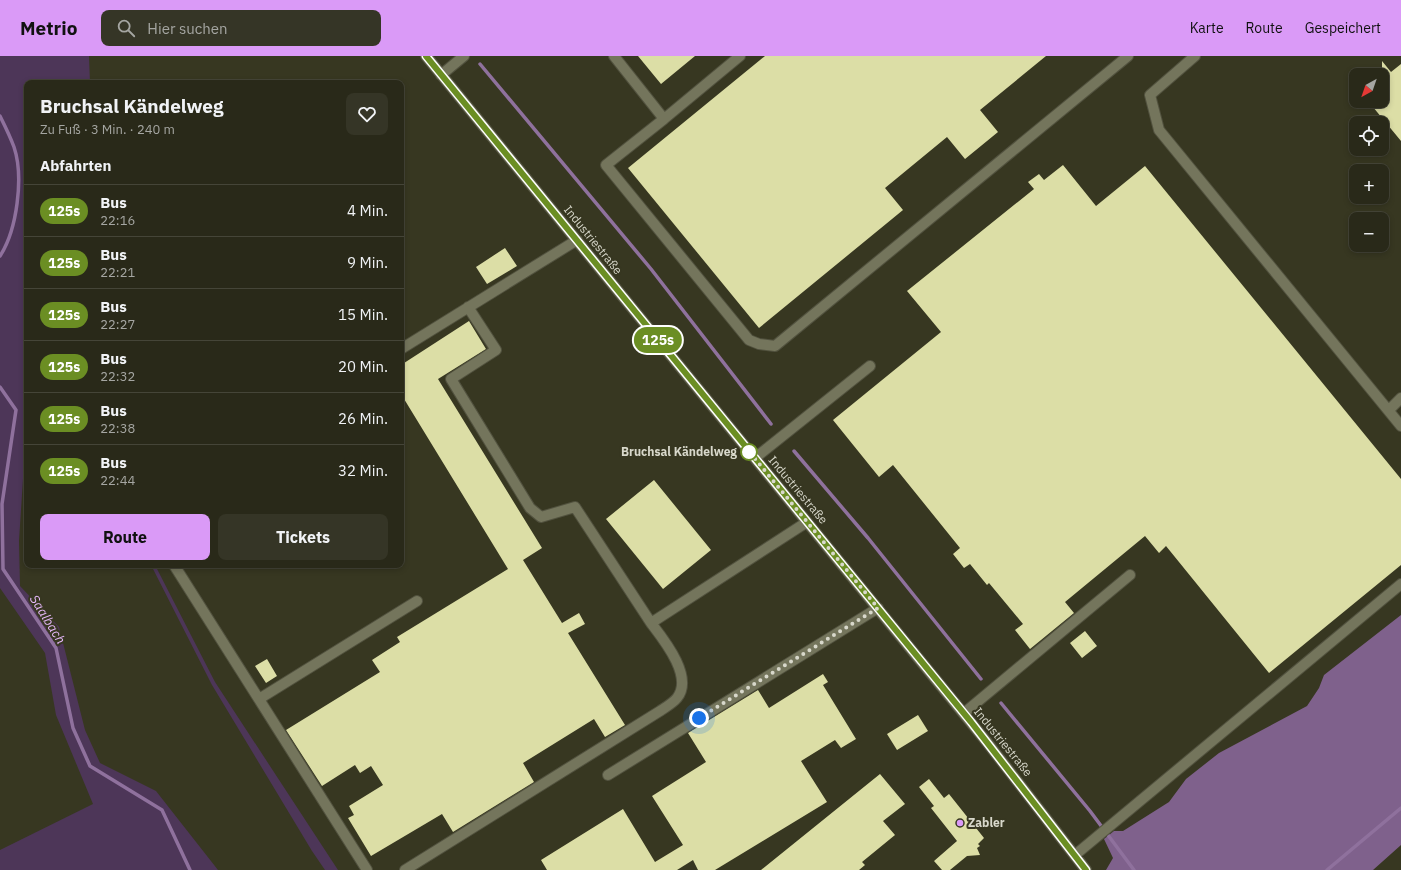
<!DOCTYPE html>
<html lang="de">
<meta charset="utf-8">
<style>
:root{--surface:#292919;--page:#353526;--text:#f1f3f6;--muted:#a5a6a2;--line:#454538;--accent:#da9af7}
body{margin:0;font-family:"IBM Plex Sans",sans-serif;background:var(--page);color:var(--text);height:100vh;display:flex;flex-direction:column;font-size:15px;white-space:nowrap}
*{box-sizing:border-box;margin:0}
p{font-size:13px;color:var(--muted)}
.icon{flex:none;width:22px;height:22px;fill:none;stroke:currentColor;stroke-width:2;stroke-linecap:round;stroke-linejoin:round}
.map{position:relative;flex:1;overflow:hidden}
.details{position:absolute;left:24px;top:24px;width:380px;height:488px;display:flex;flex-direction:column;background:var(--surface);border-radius:8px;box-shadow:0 2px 6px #0003,0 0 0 1px var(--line)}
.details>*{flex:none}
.badge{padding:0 8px;border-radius:13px;font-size:14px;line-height:26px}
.needle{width:26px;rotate:220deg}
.controls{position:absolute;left:1349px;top:12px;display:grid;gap:8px}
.controls a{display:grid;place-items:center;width:40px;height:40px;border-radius:8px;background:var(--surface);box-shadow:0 2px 6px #0003,0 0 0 1px var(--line);font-size:20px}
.you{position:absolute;width:20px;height:20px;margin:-10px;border:3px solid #fff;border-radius:50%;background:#1a73e8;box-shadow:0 0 0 6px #1a73e833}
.map>.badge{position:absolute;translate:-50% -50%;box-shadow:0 0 0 2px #fff}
h2{padding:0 16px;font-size:15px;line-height:36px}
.round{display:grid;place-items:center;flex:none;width:42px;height:42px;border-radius:8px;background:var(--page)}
.head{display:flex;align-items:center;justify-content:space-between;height:68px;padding:0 16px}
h1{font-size:19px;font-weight:700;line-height:30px}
.cta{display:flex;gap:8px;margin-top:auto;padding:8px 16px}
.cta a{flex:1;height:46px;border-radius:8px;background:var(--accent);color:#111;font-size:16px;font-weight:700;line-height:46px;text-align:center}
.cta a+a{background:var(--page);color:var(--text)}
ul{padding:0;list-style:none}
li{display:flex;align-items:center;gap:12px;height:52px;padding:0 16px;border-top:1px solid var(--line)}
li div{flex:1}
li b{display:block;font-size:15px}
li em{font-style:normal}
li .badge{min-width:44px;font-weight:700;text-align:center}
header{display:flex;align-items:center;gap:24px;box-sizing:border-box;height:56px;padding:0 20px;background:var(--accent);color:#111}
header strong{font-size:19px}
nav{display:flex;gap:22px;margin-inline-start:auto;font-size:14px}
.search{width:280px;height:36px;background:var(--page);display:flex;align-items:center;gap:10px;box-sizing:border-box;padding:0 14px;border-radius:8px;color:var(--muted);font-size:15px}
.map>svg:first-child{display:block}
.green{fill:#4d3658}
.forest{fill:#7f618c}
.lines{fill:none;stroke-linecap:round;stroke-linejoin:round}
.stream{stroke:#8f719d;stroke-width:3.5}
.building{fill:#dcdea6}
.minor-casing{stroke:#52523f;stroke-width:12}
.minor{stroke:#74755c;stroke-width:10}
.line-casing{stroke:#fff;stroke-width:9}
.line{stroke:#6b8e23;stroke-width:6}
.walk{stroke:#d8d8cb;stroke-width:4;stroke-dasharray:0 7.2}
.stop-dot{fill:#fff;stroke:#6b8e23;stroke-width:2}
.poi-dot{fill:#da9af7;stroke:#373721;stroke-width:1.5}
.labels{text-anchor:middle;stroke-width:4;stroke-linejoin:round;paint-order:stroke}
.street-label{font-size:12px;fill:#d8d8cb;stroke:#373721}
.stop-label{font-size:12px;font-weight:bold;fill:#d8d8cb;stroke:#373721;text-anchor:end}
.poi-label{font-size:12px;font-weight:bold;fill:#d8d8cb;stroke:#373721;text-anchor:start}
.water-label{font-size:13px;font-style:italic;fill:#e7b9fc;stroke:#373721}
</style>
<header>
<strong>Metrio</strong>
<div class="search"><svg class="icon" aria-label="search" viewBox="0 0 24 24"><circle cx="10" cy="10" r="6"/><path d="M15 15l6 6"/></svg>Hier suchen</div>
<nav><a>Karte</a><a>Route</a><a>Gespeichert</a></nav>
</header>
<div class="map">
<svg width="1401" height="814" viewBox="0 0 1401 814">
<rect width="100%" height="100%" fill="#373721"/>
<path class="green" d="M0 0H89L90 27H27V361L19 485 20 530 59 571 85 674 100 707 156 735 218 814H0V794L93 748 56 659 45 597 0 532Z
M151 509H155L215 626 338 814H325L312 795 212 629Z"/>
<path class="forest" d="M1401 559V789L1373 814H1106L1113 802 1104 783 1114 775H1123L1169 746 1186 723 1219 697 1307 650 1319 632 1324 619Z"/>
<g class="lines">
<path class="stream" d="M480 8 651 213 771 368
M0 60C5 70 10 80 14 91 24 121 17 174 0 200
M0 331 16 354 2 448 3 513 56 592 73 672 90 710 162 754 190 814
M794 395 868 482 981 623
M1001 647 1090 755 1134 814
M1327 814 1401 752"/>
</g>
<path class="building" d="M638 0H695L661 28Z
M765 0H1046L980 54 998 76 965 103 947 81 885 132 903 154 759 272 628 112Z
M1382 5 1391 16 1401 8V85L1368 45H1382Z
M1063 109 1096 150 1145 110 1401 423V509L1269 617 1166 490 1159 497 1145 480 1065 546 1074 557 1030 593 1015 574 1023 568 989 527 987 529 970 508 964 512 953 498 960 492 893 409 879 421 833 364 941 276 907 235 1034 133 1028 126 1039 118 1044 124Z
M505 192 517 210 487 228 476 211Z
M469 265 486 293 438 323 542 492 523 504 562 567 579 557 585 568 568 577 625 669 605 681 594 663 523 707 534 726 453 776 442 758 371 800 348 762 354 759 349 750 383 729 371 710 360 717 355 709 322 730 286 674 380 616 372 604 400 586 397 581 508 513 401 338V309Z
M654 424 711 494 663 533 606 463Z
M1085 575 1097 590 1082 602 1070 587Z
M267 603 277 620 266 627 255 610Z
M823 618 828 626 823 629 856 683 841 692 835 684 801 705 827 746 715 814H698L693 804 677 814H547L541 804 623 753 655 806 683 789 652 740 706 706 688 677 758 634 769 652Z
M918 659 928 675 897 694 887 678Z
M880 718 905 748 883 765 895 779 862 806 865 809 859 814H761Z
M929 723 944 742 949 738 984 782 978 788 980 790 977 792 980 799 967 800 950 814H942L934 805 957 785 931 752 934 750 919 731Z"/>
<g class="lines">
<g class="minor-casing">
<path id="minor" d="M426 0 986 685 1086 814
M614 0 664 63 740 0
M1195 0 1150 39 1159 74 1401 370
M441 19 464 0
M664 63 606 109 749 284 759 288 775 290 1128 0
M468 251 496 294 451 323 530 452 541 461 575 451 651 567
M401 293 577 184
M1389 354 1401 342
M755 402 870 310
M174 509 367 814
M259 643 417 545
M964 657 1130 519
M608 719 878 552
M1075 799 1401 528
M405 814 660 655C666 651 673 647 677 642 694 621 664 584 651 567L807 466"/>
</g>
<use href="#minor" class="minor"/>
</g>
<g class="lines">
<g class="line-casing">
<path id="line" d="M426 0 971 666 1086 814"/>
</g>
<use href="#line" class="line"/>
<path class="walk" d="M699 662 878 552 747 393 749 396"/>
</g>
<circle class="stop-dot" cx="749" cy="396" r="8"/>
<circle class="poi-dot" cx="960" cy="767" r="4"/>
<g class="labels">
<g class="street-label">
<text transform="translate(593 184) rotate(51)" y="4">Industriestraße</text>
<text transform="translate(798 434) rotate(50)" y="4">Industriestraße</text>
<text transform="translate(1003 686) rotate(51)" y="4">Industriestraße</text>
</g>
<g class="stop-label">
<text x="737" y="400">Bruchsal Kändelweg</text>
</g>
<g class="poi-label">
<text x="968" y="771">Zabler</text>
</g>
<g class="water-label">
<text transform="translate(48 563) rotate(58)" y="5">Saalbach</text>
</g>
</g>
</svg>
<div class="controls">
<a><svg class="needle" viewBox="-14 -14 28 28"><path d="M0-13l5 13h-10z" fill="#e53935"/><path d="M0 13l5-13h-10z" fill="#a5a6a2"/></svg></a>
<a><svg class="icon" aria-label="locate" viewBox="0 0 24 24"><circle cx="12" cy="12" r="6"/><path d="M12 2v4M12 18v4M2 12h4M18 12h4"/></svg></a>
<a>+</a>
<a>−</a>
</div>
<div class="you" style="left:699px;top:662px"></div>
<b class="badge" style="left:658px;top:284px;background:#6b8e23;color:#fff">125s</b>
<section class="details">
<div class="head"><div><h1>Bruchsal Kändelweg</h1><p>Zu Fuß · 3 Min. · 240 m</p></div><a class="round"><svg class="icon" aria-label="heart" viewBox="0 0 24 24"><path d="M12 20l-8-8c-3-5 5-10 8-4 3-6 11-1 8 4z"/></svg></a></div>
<h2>Abfahrten</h2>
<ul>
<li><span class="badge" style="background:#6b8e23;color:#fff">125s</span><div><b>Bus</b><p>22:16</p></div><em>4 Min.</em></li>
<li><span class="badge" style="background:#6b8e23;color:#fff">125s</span><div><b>Bus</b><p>22:21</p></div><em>9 Min.</em></li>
<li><span class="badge" style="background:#6b8e23;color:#fff">125s</span><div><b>Bus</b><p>22:27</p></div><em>15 Min.</em></li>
<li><span class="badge" style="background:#6b8e23;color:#fff">125s</span><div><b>Bus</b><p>22:32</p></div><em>20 Min.</em></li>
<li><span class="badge" style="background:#6b8e23;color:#fff">125s</span><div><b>Bus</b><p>22:38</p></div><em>26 Min.</em></li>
<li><span class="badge" style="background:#6b8e23;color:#fff">125s</span><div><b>Bus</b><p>22:44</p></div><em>32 Min.</em></li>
</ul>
<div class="cta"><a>Route</a><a>Tickets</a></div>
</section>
</div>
